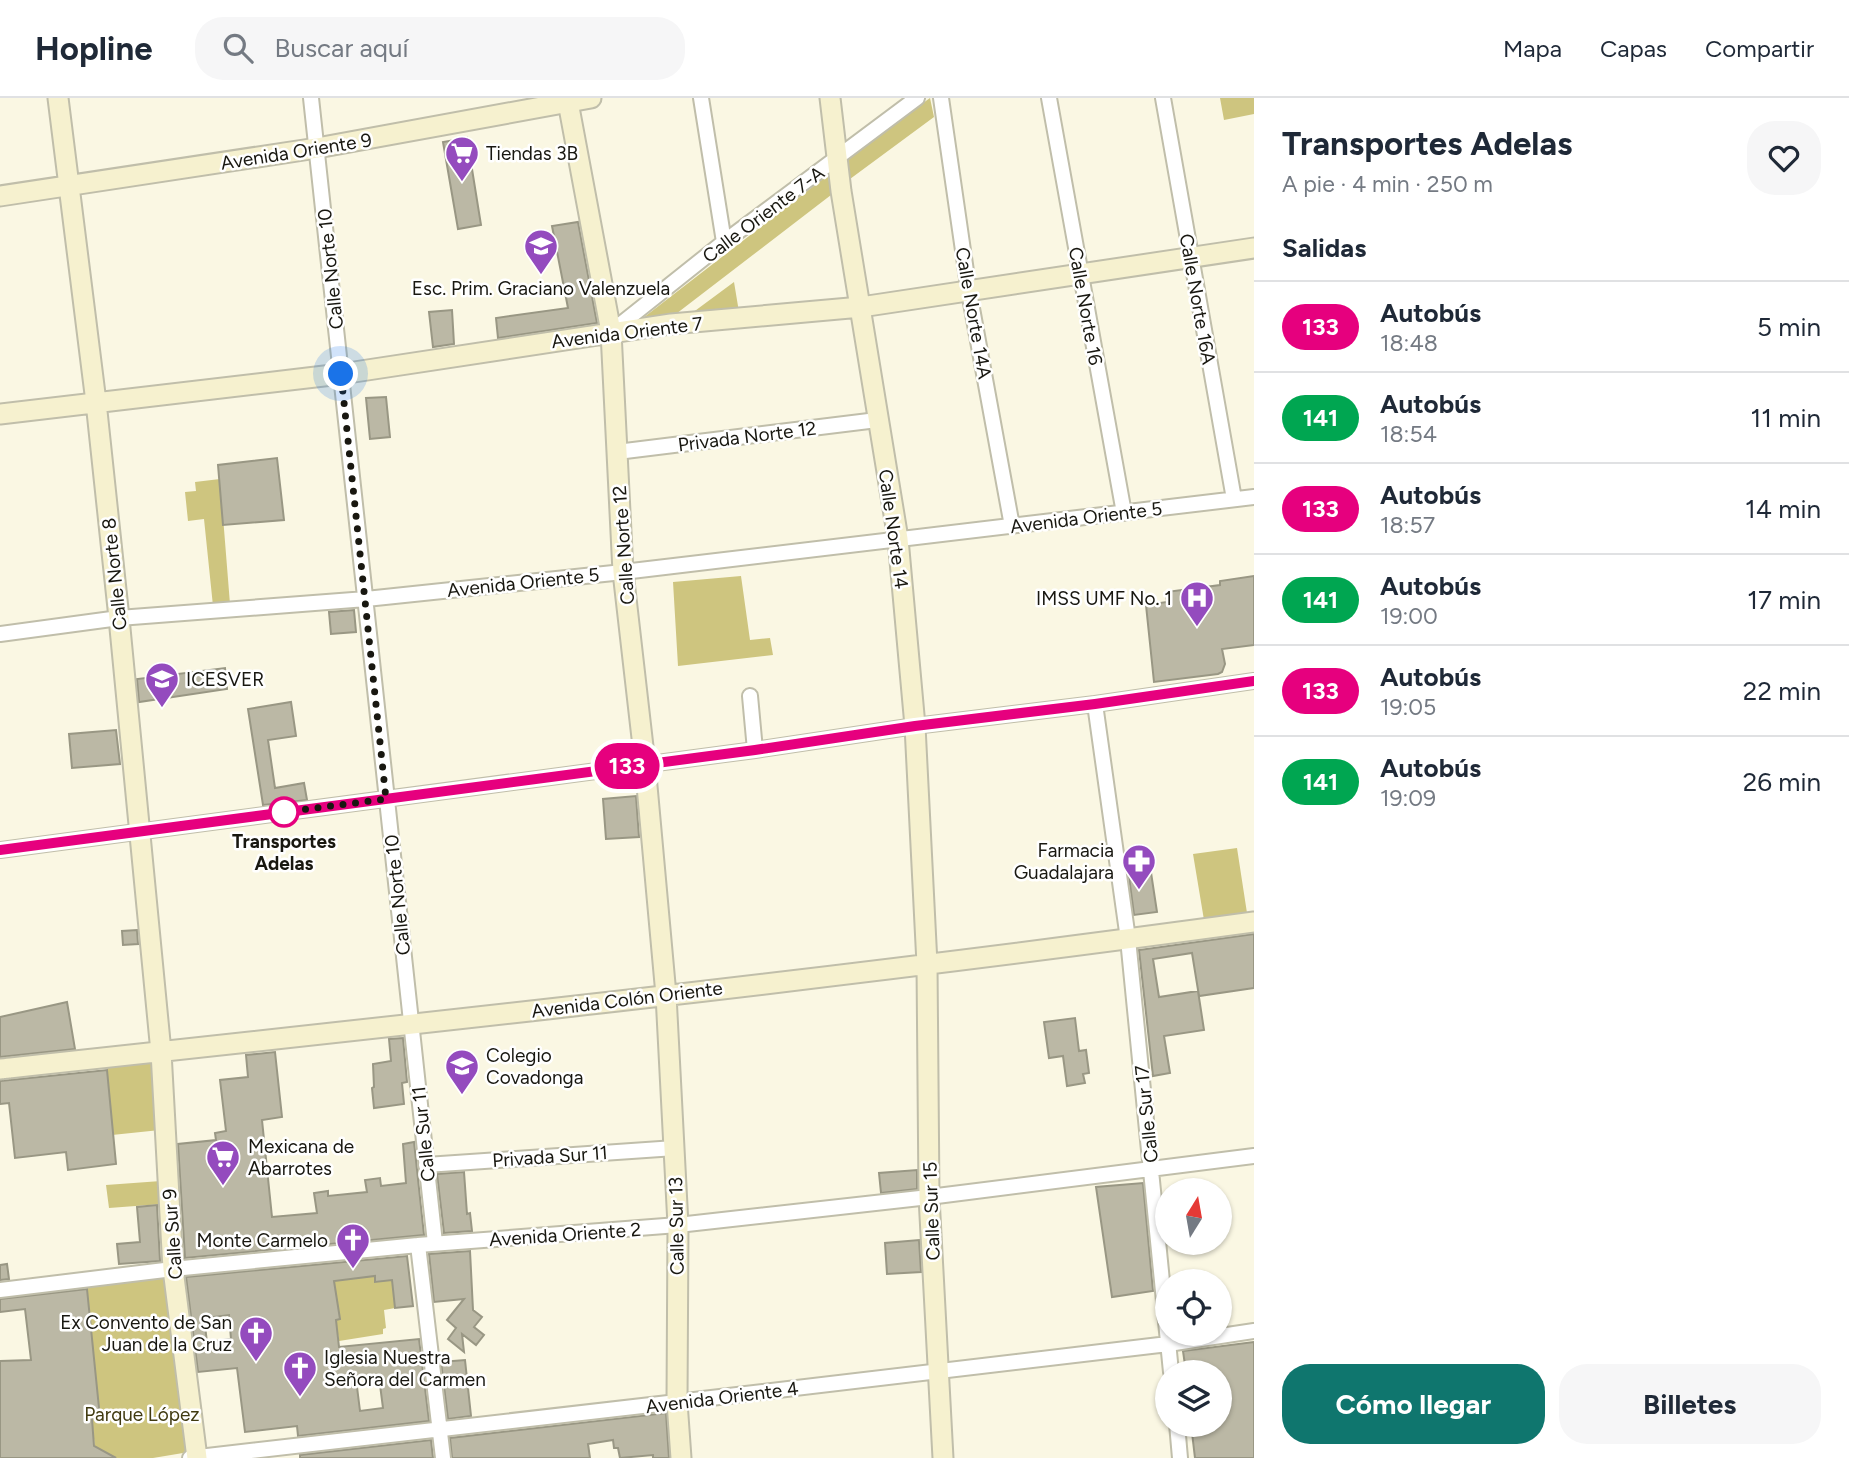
<!DOCTYPE html>
<html lang="es">
<meta charset="utf-8">
<style>
:root{--surface:#fff;--page:#f6f6f7;--text:#1f2937;--muted:#747a83;--line:#e0e1e3;--accent:#0f766e}
body{margin:0;font-family:Figtree,sans-serif;background:var(--page);color:var(--text);height:100vh;display:flex;flex-direction:column;font-size:26px;white-space:nowrap}
*{box-sizing:border-box;margin:0}
p{font-size:23px;color:var(--muted)}
.icon{flex:none;width:38px;height:38px;fill:none;stroke:currentColor;stroke-width:2;stroke-linecap:round;stroke-linejoin:round}
.map{position:relative;flex:1;overflow:hidden}
.sheet{display:flex;flex-direction:column;background:var(--surface);width:595px}
.sheet>*{flex:none}
.badge{padding:0 14px;border-radius:23px;font-size:24px;line-height:46px}
.needle{width:46px;rotate:11deg}
.controls{position:absolute;left:1155px;top:1080px;display:grid;gap:14px}
.controls a{display:grid;place-items:center;width:77px;height:77px;border-radius:50%;background:var(--surface);box-shadow:0 2px 5px #0004;font-size:35px}
.you{position:absolute;width:35px;height:35px;margin:-18px;border:5px solid #fff;border-radius:50%;background:#1a73e8;box-shadow:0 0 0 10px #1a73e833}
.map>.badge{position:absolute;translate:-50% -50%;box-shadow:0 0 0 4px #fff}
h2{padding:0 28px;font-size:26px;line-height:63px}
.round{display:grid;place-items:center;flex:none;width:74px;height:74px;border-radius:28px;background:var(--page)}
.head{display:flex;align-items:center;justify-content:space-between;height:119px;padding:0 28px}
h1{font-size:33px;font-weight:700;line-height:52px}
.primary-button{display:flex;gap:14px;margin-top:auto;padding:14px 28px}
.primary-button a{flex:1;height:80px;border-radius:28px;background:var(--accent);color:#fff;font-size:28px;font-weight:700;line-height:80px;text-align:center}
.primary-button a+a{background:var(--page);color:var(--text)}
ul{padding:0;list-style:none}
li{display:flex;align-items:center;gap:21px;height:91px;padding:0 28px;border-top:2px solid var(--line)}
li div{flex:1}
li b{display:block;font-size:26px}
li em{font-style:normal}
li .badge{min-width:77px;font-weight:700;text-align:center}
header{display:flex;align-items:center;gap:42px;box-sizing:border-box;height:98px;padding:0 35px;background:var(--surface);border-bottom:2px solid var(--line)}
header strong{font-size:33px}
nav{display:flex;gap:38px;margin-inline-start:auto;font-size:24px}
.search{width:490px;height:63px;background:var(--page);display:flex;align-items:center;gap:18px;box-sizing:border-box;padding:0 24px;border-radius:28px;color:var(--muted);font-size:26px}
main{display:flex;flex:1;min-height:0}
.map>svg:first-child{display:block}
.green{fill:#cec57f}
.building{fill:#bbb8a5;stroke:#999784;stroke-width:2;fill-rule:evenodd}
.lines{fill:none;stroke-linecap:round;stroke-linejoin:round}
.street-casing{stroke:#c0beaa;stroke-width:18}
.secondary-casing{stroke:#c0beaa;stroke-width:23}
.street{stroke:#fff;stroke-width:14}
.secondary{stroke:#f6f1cf;stroke-width:19}
.line-casing{stroke:#fff;stroke-width:16}
.line{stroke:#e6007e;stroke-width:10}
.walk{stroke:#181710;stroke-width:7;stroke-dasharray:0 12.6}
.stop-dot{fill:#fff;stroke:#e6007e;stroke-width:3.5}
.labels{text-anchor:middle;stroke-width:5;stroke-linejoin:round;paint-order:stroke}
.street-label{font-size:19px;fill:#181710;stroke:#fff}
.poi-label{font-size:19px;fill:#181710;stroke:#fff;text-anchor:start}
.stop-label{font-size:19px;font-weight:bold;fill:#181710;stroke:#fff}
.park-label{font-size:19px;fill:#413b11;stroke:#fff}
</style>
<header>
<strong>Hopline</strong>
<div class="search"><svg class="icon" aria-label="search" viewBox="0 0 24 24"><circle cx="10" cy="10" r="6"/><path d="M15 15l6 6"/></svg>Buscar aquí</div>
<nav><a>Mapa</a><a>Capas</a><a>Compartir</a></nav>
</header>
<main>
<div class="map">
<svg width="1254" height="1360" viewBox="0 0 1254 1360">
<rect width="100%" height="100%" fill="#faf7e3"/>
<path class="green" d="M930 0 934 19 850 81 847 60Z
M1220 0H1254V16L1224 22Z
M828 77 831 97 672 219 643 220Z
M734 184 739 214 684 221Z
M220 381 230 506 213 508 204 421 188 423 185 394 196 393 195 384Z
M741 478 750 542 770 540 773 557 678 568 673 484Z
M1237 750 1247 815 1204 822 1193 756Z
M154 965 160 1032 112 1037 107 969Z
M161 1083 162 1106 109 1110 106 1087Z
M169 1176 189 1354 153 1360H96L92 1321 100 1319 86 1185Z
M375 1178 376 1184 392 1182 395 1210 384 1212 386 1230 383 1231V1236L339 1243 336 1222 339 1221 334 1183Z"/>
<path class="building" d="M467 40 481 127 458 131 443 44Z
M578 124 597 225 498 240 496 220 568 210 552 128Z
M452 212 454 246 433 249 429 214Z
M386 299 390 339 370 341 366 300Z
M277 360 284 422 223 427 218 367Z
M1254 478V547L1222 551 1225 566 1222 574 1218 576 1154 584 1146 507 1167 504 1166 494 1220 487V483Z
M354 512 356 534 331 536 329 514Z
M225 570 227 591 139 604 137 581Z
M291 604 296 638 268 642 275 690 304 685 307 702 263 707 248 611Z
M116 632 120 666 72 670 69 636Z
M636 698 639 739 606 741 603 701Z
M1150 768 1157 814 1134 817 1128 771Z
M137 832 138 846 123 847 122 833Z
M1254 836V890L1199 898 1192 855 1153 861 1159 899 1198 893 1204 932 1164 938 1170 975 1153 978 1139 852Z
M67 904 75 951 0 959V919Z
M1075 920 1079 953 1086 952 1089 975 1083 976 1085 985 1067 988 1063 958 1049 960 1044 924Z
M403 940 407 984 402 985 404 1006 374 1010 372 990 374 989 373 966 391 963 389 941Z
M275 954 282 1019 262 1022 272 1119 317 1115 314 1095 328 1093V1098L367 1094 365 1082 380 1080 381 1088 406 1085 403 1046 414 1044 424 1137 185 1160 178 1046 216 1042 215 1035 226 1033 220 982 248 979 246 957Z
M107 972 116 1066 68 1072 66 1054 15 1060 9 1005 0 1006V983Z
M917 1072V1091L881 1095 879 1075Z
M464 1074 467 1116 470 1115 472 1133 444 1135 437 1076Z
M1143 1085 1153 1193 1112 1199 1096 1089Z
M157 1107 160 1163 119 1166 117 1146 140 1144 137 1109Z
M919 1142 921 1174 887 1176 885 1145Z
M470 1153 473 1212 482 1219 474 1229 484 1237 476 1247 462 1236 464 1254 448 1241 456 1230 447 1222 464 1201 434 1204 429 1156Z
M407 1158 413 1208 395 1210 392 1182 375 1184V1178L334 1183 340 1221 336 1222 339 1249 419 1241 429 1323 298 1338 297 1328 245 1334 237 1270 198 1274 186 1179ZM229 1217 231 1241 207 1244 204 1220ZM379 1279 383 1310 360 1313 356 1281Z
M7 1166 9 1181 0 1182V1167Z
M87 1191 100 1320 92 1321 94 1348 116 1360H0V1263L31 1262 25 1211 0 1214V1201Z
M1254 1244V1360H1195L1191 1326H1220V1274H1186L1183 1253Z
M465 1262 471 1318 448 1321 441 1264Z
M666 1315 669 1360H653V1357L620 1360 618 1350H614L613 1342 588 1346 590 1360H452L450 1340Z
M431 1342 433 1360H300V1357Z"/>
<g class="lines">
<g class="street-casing">
<path id="street" d="M311 0 435 1145
M701 0 724 144
M941 0 969 194 1012 428
M1049 0 1124 415
M1163 0 1234 401
M611 234 724 144 917 0
M617 354 877 322
M0 536 119 520 366 501 623 474 1254 399
M750 598 755 652
M1095 606 1128 841 1171 1274
M0 752 755 652 915 628 1095 606 1254 583
M426 1067 675 1050
M418 1147 443 1360
M0 1192 173 1171 418 1147 678 1127 929 1099 1254 1058
M1177 1326 1180 1360
M190 1360 677 1304 1168 1246 1254 1233"/>
</g>
<g class="secondary-casing">
<path id="secondary" d="M58 0 96 304 119 520 161 954 173 1171 197 1360
M830 0 841 93 898 441 915 628 927 866 929 1099 943 1360
M568 4 611 234 623 474 645 666 666 897 678 1127 677 1304 681 1360
M0 98 317 50 591 0
M0 316 341 276 671 226 861 209 1254 150
M0 971C418 926 837 881 1254 824"/>
</g>
<use href="#street" class="street"/>
<use href="#secondary" class="secondary"/>
</g>
<g class="lines">
<g class="line-casing">
<path id="line" d="M0 752 755 652 915 628 1095 606 1254 583"/>
</g>
<use href="#line" class="line"/>
<path class="walk" d="M284 714 276 715 386 701 341 276"/>
</g>
<defs>
<g id="supermarket-pin" transform="scale(1.75)"><path d="M0 17L-7.5 6A9.5 9.5 0 1 1 7.5 6Z" fill="#944bbe" stroke="#fff"/><path d="M-6-5.5h2.5l.6 2H6L4.5 2H-2.5L-4.4-4H-6ZM-1.5 3.2a1.3 1.3 0 1 0 .1 0ZM3 3.2a1.3 1.3 0 1 0 .1 0Z" fill="#fff"/></g>
<g id="school-pin" transform="scale(1.75)"><path d="M0 17L-7.5 6A9.5 9.5 0 1 1 7.5 6Z" fill="#944bbe" stroke="#fff"/><path d="M0-5L7-2L0 1L-7-2ZM-4 1L0 2.5L4 1V4Q0 6-4 4Z" fill="#fff"/></g>
<g id="hospital-pin" transform="scale(1.75)"><path d="M0 17L-7.5 6A9.5 9.5 0 1 1 7.5 6Z" fill="#944bbe" stroke="#fff"/><path d="M-5-5h3v3.5h4V-5h3V5h-3V1.5h-4V5h-3Z" fill="#fff"/></g>
<g id="pharmacy-pin" transform="scale(1.75)"><path d="M0 17L-7.5 6A9.5 9.5 0 1 1 7.5 6Z" fill="#944bbe" stroke="#fff"/><path d="M-2-6h4v4h4v4h-4v4h-4v-4h-4v-4h4Z" fill="#fff"/></g>
<g id="church-pin" transform="scale(1.75)"><path d="M0 17L-7.5 6A9.5 9.5 0 1 1 7.5 6Z" fill="#944bbe" stroke="#fff"/><path d="M-1.2-6h2.4v3.5h3.3v2.4h-3.3V6h-2.4V-.1h-3.3v-2.4h3.3Z" fill="#fff"/></g>
</defs>
<g fill-rule="evenodd">
<use href="#supermarket-pin" x="462" y="55"/>
<use href="#school-pin" x="541" y="148"/>
<use href="#hospital-pin" x="1197" y="500"/>
<use href="#school-pin" x="162" y="581"/>
<use href="#pharmacy-pin" x="1139" y="763"/>
<use href="#school-pin" x="462" y="968"/>
<use href="#supermarket-pin" x="223" y="1059"/>
<use href="#church-pin" x="353" y="1142"/>
<use href="#church-pin" x="256" y="1235"/>
<use href="#church-pin" x="300" y="1270"/>
</g>
<circle class="stop-dot" cx="284" cy="714" r="14"/>
<g class="labels">
<g class="street-label">
<text transform="translate(296 53) rotate(-9)" y="7">Avenida Oriente 9</text>
<text transform="translate(763 116) rotate(-37)" y="7">Calle Oriente 7-A</text>
<text transform="translate(330 171) rotate(-96)" y="7">Calle Norte 10</text>
<text transform="translate(1198 201) rotate(80)" y="7">Calle Norte 16A</text>
<text transform="translate(1086 208) rotate(80)" y="7">Calle Norte 16</text>
<text transform="translate(974 215) rotate(80)" y="7">Calle Norte 14A</text>
<text transform="translate(627 234) rotate(-7)" y="7">Avenida Oriente 7</text>
<text transform="translate(747 338) rotate(-7)" y="7">Privada Norte 12</text>
<text transform="translate(1086 419) rotate(-7)" y="7">Avenida Oriente 5</text>
<text transform="translate(894 431) rotate(82)" y="7">Calle Norte 14</text>
<text transform="translate(623 447) rotate(-94)" y="7">Calle Norte 12</text>
<text transform="translate(114 476) rotate(-96)" y="7">Calle Norte 8</text>
<text transform="translate(523 484) rotate(-6)" y="7">Avenida Oriente 5</text>
<text transform="translate(397 797) rotate(-96)" y="7">Calle Norte 10</text>
<text transform="translate(627 901) rotate(-7)" y="7">Avenida Colón Oriente</text>
<text transform="translate(1146 1016) rotate(-96)" y="7">Calle Sur 17</text>
<text transform="translate(423 1036) rotate(-96)" y="7">Calle Sur 11</text>
<text transform="translate(550 1058) rotate(-4)" y="7">Privada Sur 11</text>
<text transform="translate(931 1113) rotate(-92)" y="7">Calle Sur 15</text>
<text transform="translate(676 1128) rotate(-91)" y="7">Calle Sur 13</text>
<text transform="translate(172 1136) rotate(-94)" y="7">Calle Sur 9</text>
<text transform="translate(565 1136) rotate(-4)" y="7">Avenida Oriente 2</text>
<text transform="translate(722 1299) rotate(-7)" y="7">Avenida Oriente 4</text>
</g>
<g class="poi-label">
<text x="486" y="62">Tiendas 3B</text>
<text x="541" y="197" text-anchor="middle">Esc. Prim. Graciano Valenzuela</text>
<text x="1172" y="507" text-anchor="end">IMSS UMF No. 1</text>
<text x="186" y="588">ICESVER</text>
<text x="1114" y="759" text-anchor="end">Farmacia<tspan x="1114" dy="22">Guadalajara</tspan></text>
<text x="486" y="964">Colegio<tspan x="486" dy="22">Covadonga</tspan></text>
<text x="248" y="1055">Mexicana de<tspan x="248" dy="22">Abarrotes</tspan></text>
<text x="328" y="1149" text-anchor="end">Monte Carmelo</text>
<text x="232" y="1231" text-anchor="end">Ex Convento de San<tspan x="232" dy="22">Juan de la Cruz</tspan></text>
<text x="324" y="1266">Iglesia Nuestra<tspan x="324" dy="22">Señora del Carmen</tspan></text>
</g>
<g class="stop-label">
<text x="284" y="750">Transportes<tspan x="284" dy="22">Adelas</tspan></text>
</g>
<g class="park-label">
<text x="142" y="1323">Parque López</text>
</g>
</g>
</svg>
<div class="controls">
<a><svg class="needle" viewBox="-14 -14 28 28"><path d="M0-13l5 13h-10z" fill="#e53935"/><path d="M0 13l5-13h-10z" fill="#747a83"/></svg></a>
<a><svg class="icon" aria-label="locate" viewBox="0 0 24 24"><circle cx="12" cy="12" r="6"/><path d="M12 2v4M12 18v4M2 12h4M18 12h4"/></svg></a>
<a><svg class="icon" aria-label="layers" viewBox="0 0 24 24"><path d="M12 4l9 5-9 5-9-5zM3 14l9 5 9-5"/></svg></a>
</div>
<div class="you" style="left:341px;top:276px"></div>
<b class="badge" style="left:627px;top:668px;background:#e6007e;color:#fff">133</b>
</div>
<section class="sheet">
<div class="head"><div><h1>Transportes Adelas</h1><p>A pie · 4 min · 250 m</p></div><a class="round"><svg class="icon" aria-label="heart" viewBox="0 0 24 24"><path d="M12 20l-8-8c-3-5 5-10 8-4 3-6 11-1 8 4z"/></svg></a></div>
<h2>Salidas</h2>
<ul>
<li><span class="badge" style="background:#e6007e;color:#fff">133</span><div><b>Autobús</b><p>18:48</p></div><em>5 min</em></li>
<li><span class="badge" style="background:#00a651;color:#fff">141</span><div><b>Autobús</b><p>18:54</p></div><em>11 min</em></li>
<li><span class="badge" style="background:#e6007e;color:#fff">133</span><div><b>Autobús</b><p>18:57</p></div><em>14 min</em></li>
<li><span class="badge" style="background:#00a651;color:#fff">141</span><div><b>Autobús</b><p>19:00</p></div><em>17 min</em></li>
<li><span class="badge" style="background:#e6007e;color:#fff">133</span><div><b>Autobús</b><p>19:05</p></div><em>22 min</em></li>
<li><span class="badge" style="background:#00a651;color:#fff">141</span><div><b>Autobús</b><p>19:09</p></div><em>26 min</em></li>
</ul>
<div class="primary-button"><a>Cómo llegar</a><a>Billetes</a></div>
</section>
</main>
